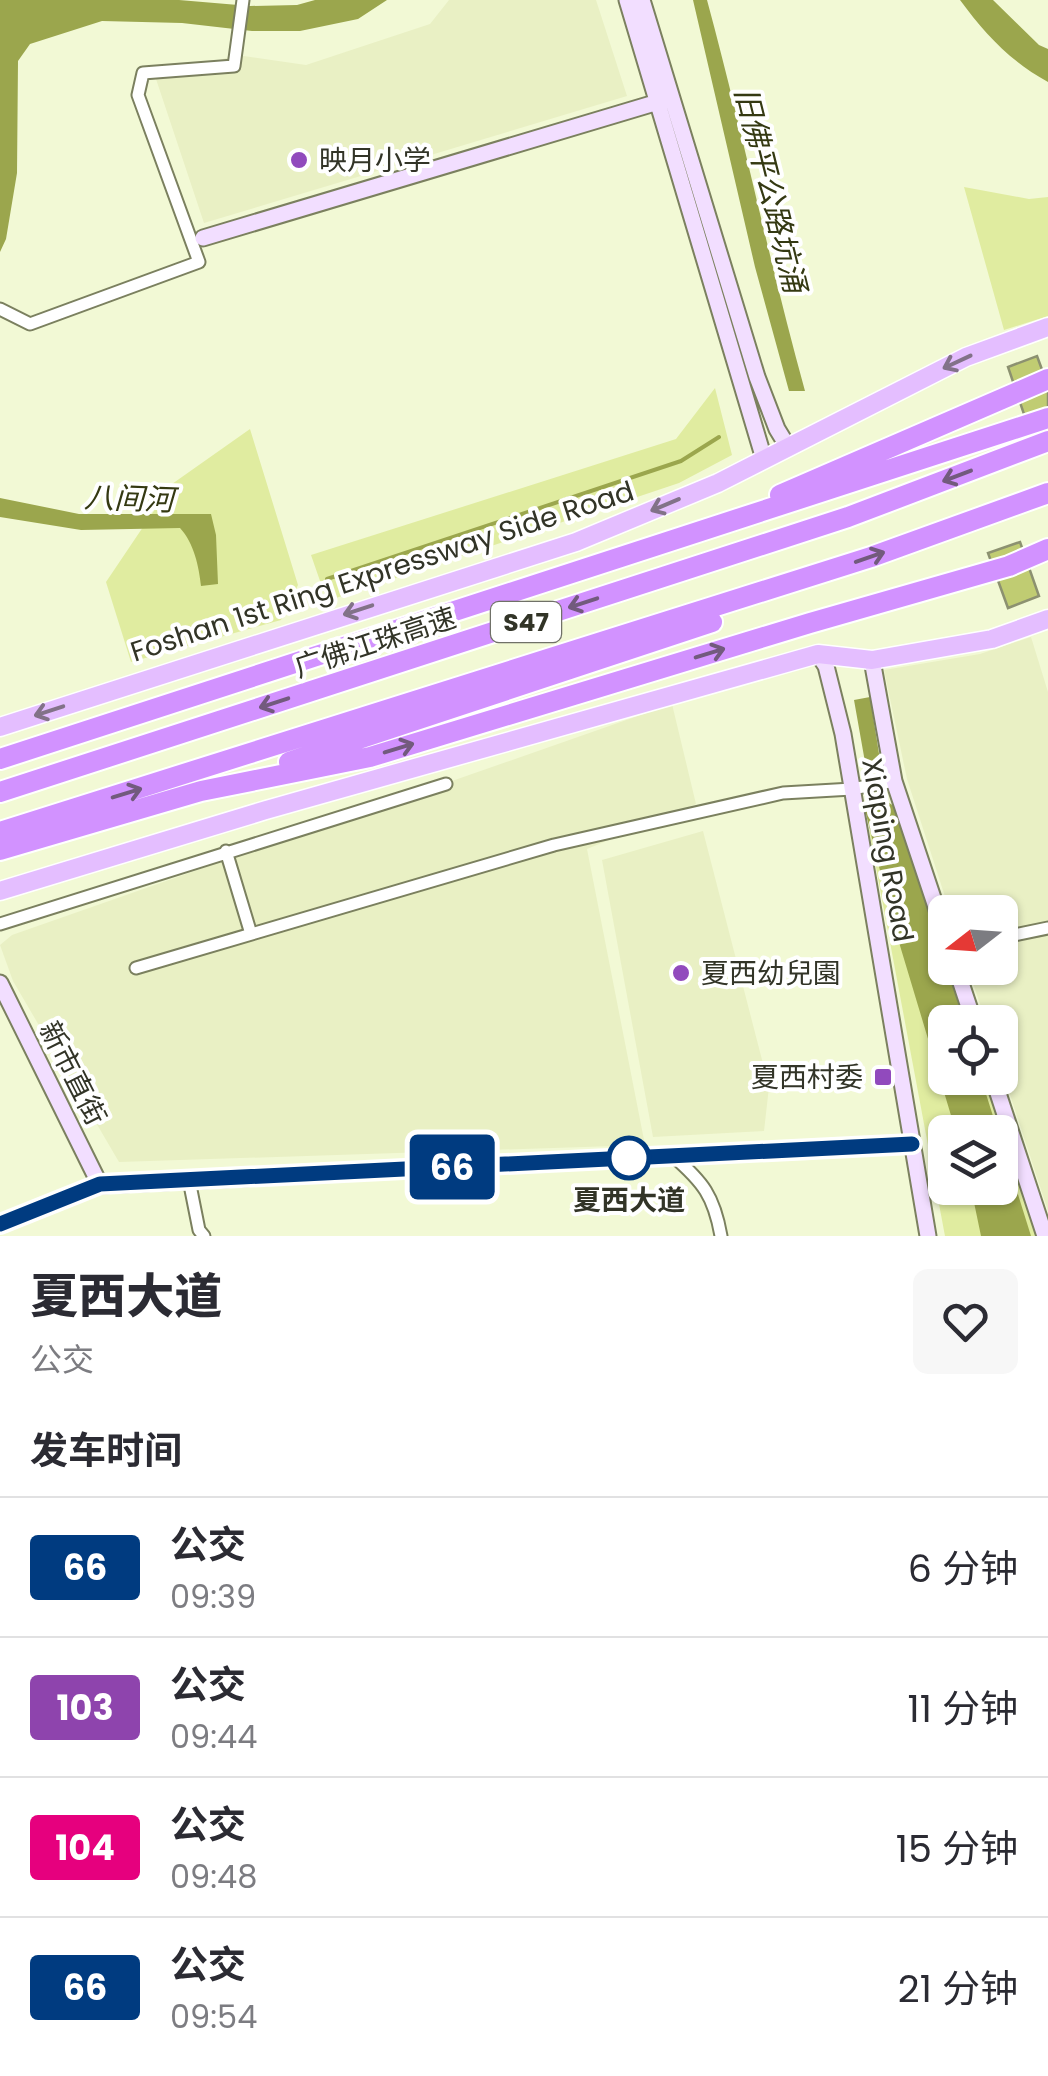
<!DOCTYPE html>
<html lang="zh">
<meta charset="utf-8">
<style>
:root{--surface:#fff;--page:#f7f7f7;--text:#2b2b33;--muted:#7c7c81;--line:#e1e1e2}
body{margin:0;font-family:Poppins,"Noto Sans SC",sans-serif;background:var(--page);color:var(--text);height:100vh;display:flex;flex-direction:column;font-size:38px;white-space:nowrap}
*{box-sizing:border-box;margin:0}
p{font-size:32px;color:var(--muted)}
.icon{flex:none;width:55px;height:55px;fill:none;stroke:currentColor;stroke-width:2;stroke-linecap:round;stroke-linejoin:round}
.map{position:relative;height:1236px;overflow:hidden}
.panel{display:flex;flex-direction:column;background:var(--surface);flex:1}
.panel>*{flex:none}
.badge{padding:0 20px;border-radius:8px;font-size:35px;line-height:65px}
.needle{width:65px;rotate:253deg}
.tools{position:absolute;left:928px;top:895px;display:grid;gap:20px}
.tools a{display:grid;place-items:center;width:90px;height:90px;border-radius:15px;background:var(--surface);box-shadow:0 2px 8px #0004;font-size:50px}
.map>.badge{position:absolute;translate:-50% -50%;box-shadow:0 0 0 5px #fff}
h2{padding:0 30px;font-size:38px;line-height:90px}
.round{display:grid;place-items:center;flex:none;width:105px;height:105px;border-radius:15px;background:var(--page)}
.summary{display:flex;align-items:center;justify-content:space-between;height:170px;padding:0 30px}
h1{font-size:48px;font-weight:800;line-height:75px}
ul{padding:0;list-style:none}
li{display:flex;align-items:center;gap:30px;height:140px;padding:0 30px;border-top:2px solid var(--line)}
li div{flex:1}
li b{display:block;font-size:38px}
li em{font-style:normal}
li .badge{min-width:110px;font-weight:700;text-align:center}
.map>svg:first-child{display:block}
.built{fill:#e9f0c4}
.green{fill:#e0eca0;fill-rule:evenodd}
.water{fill:#9ba64d}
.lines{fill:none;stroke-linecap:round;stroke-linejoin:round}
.stream{stroke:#9ba64d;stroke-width:4}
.building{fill:#c0cc72;stroke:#8c9170;stroke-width:2.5}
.street-casing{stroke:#7b805f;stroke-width:15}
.secondary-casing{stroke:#7b805f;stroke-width:19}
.primary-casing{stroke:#fff;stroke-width:21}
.highway-casing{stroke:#fff;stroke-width:24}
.street{stroke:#fff;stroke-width:11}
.secondary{stroke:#f2deff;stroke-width:15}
.primary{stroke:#e4beff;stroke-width:18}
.highway{stroke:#d292ff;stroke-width:20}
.oneway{stroke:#827288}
.oneway2{stroke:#725a7d}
.line-casing{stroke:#fff;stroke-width:22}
.line{stroke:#003b80;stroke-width:15}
.poi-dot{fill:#914abd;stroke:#fff;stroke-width:4}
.stop-dot{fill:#fff;stroke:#003b80;stroke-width:5}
.labels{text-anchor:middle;stroke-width:8;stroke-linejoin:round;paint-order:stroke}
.shield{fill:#fff;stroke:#707168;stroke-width:2.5}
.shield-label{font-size:25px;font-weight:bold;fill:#323427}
.poi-label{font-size:28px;fill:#323427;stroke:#fff;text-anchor:start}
.street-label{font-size:28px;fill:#323427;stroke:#fff}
.stop-label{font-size:28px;font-weight:bold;fill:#323427;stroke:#fff}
.water-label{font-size:30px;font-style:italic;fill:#343912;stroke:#fff}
</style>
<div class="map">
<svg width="1048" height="1236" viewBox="0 0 1048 1236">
<rect width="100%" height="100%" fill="#f2f9d5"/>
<path class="built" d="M449 0H596L627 96 204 223 156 79 236 55 306 65 430 24Z
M1031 637 1048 692V1211L1000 1064V1022H986L968 968H1000V912H950L907 779 884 670 980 654Z
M672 704 696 804 587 849 645 1145 119 1162 13 981 0 945 12 935Z
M703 831 769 1087 764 1131 653 1137 602 860Z"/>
<path class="green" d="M964 187 1029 199 1048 197V316L1004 330Z
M715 388 732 455 679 483 327 601 311 555 676 439Z
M250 429 298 585 281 620 131 662 106 582 172 484Z
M897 821 966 1022H945V1078H985L1039 1236H945L869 830ZM945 1132H1000V1188H945Z"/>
<path class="water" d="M0 0H179L250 6 297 5 315 0H387L358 19 300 31H252L182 23 102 21 30 44 18 61 17 173 6 239 0 252Z
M693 0H707C742 129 769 261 805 391H789L755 267Z
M960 0H993L1039 45 1048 49V82C1011 62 985 34 960 0Z
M0 498 79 514H211L216 535 218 584 201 586C199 567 194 543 180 528L81 530 0 517Z
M870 697 880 760 865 762 854 700Z
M885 800 898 809 964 1022H945V1078H981L998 1132H956L892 919 865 810 871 802Z
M1000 1137 1031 1236H981L971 1188H1000Z"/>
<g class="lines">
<path class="stream" d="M327 579 681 461 719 437"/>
</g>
<path class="building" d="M1037 356 1048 386V416L1027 423 1008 367Z
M1020 542 1039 596 1008 608 988 553Z"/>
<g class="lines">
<g class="street-casing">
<path id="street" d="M0 309 30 324 199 262 138 95 143 73 234 66 243 0
M226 851 251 934
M0 924 446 784
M1000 938 1048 928
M136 968 554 845 783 793 852 789 894 781
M673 1156C703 1182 714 1196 721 1236
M189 1180 199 1230 204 1236"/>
</g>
<g class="secondary-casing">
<path id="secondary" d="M627 0 764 459
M642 0 757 377 777 429 788 447
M203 238 658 102
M818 654 826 666 843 734 928 1236
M872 660 894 781 945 934
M956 968 974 1022
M0 983 100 1185
M993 1078 1045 1236
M0 1224 100 1185 912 1144"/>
</g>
<g class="primary-casing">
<path id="primary" d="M0 727 576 542 718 483 966 357 1048 327
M0 891 266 810 818 654 872 660 992 639 1048 619"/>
</g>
<g class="highway-casing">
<path id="highway" d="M780 495 1048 379
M0 759 1048 418
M289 762 712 622
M0 792 848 517 1048 441
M0 832 871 557 1048 493
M0 850 201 791 370 757 810 623 1009 566 1048 549"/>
</g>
<use href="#street" class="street"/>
<use href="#secondary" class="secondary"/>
<use href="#primary" class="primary"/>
<use href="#highway" class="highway"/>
</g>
<defs><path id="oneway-shaft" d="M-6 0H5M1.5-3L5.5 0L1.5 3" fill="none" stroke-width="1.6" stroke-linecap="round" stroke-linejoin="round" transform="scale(2.5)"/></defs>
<g class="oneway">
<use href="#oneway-shaft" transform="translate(957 362) rotate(155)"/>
<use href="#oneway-shaft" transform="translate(665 505) rotate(157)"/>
<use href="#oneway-shaft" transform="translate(358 610) rotate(162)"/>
<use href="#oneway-shaft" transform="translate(49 711) rotate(162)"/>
</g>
<g class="oneway2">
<use href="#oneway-shaft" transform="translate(957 476) rotate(159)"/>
<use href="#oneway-shaft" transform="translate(870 557) rotate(-19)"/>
<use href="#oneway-shaft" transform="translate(583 603) rotate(162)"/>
<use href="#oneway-shaft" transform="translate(710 653) rotate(-17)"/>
<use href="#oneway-shaft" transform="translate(274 703) rotate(162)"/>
<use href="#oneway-shaft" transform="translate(399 748) rotate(-17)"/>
<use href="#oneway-shaft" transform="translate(127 793) rotate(-17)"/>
</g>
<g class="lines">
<g class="line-casing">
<path id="line" d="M0 1224 100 1184 912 1144"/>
</g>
<use href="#line" class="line"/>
</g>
<g class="poi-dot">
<circle cx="299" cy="160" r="10"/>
<circle cx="681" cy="973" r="10"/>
<rect x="873" y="1067" width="20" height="20" rx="5"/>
</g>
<circle class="stop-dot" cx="629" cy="1158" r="20"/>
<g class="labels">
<rect class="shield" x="491" y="602" width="70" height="40" rx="8"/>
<g class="shield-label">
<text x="526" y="631">S47</text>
</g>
<g class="poi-label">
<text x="319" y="170">映月小学</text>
<text x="701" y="983">夏西幼兒園</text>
<text x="863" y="1087" text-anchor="end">夏西村委</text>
</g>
<g class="street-label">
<text transform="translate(382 571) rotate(-18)" y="10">Foshan 1st Ring Expressway Side Road</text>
<text transform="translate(375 642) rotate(-18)" y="10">广佛江珠高速</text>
<text transform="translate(888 850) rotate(80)" y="10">Xiaping Road</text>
<text transform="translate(73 1073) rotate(63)" y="10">新市直街</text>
</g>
<g class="stop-label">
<text x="629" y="1210">夏西大道</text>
</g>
<g class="water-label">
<text transform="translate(770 190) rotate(76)" y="10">旧佛平公路坑涌</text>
<text transform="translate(129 499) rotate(2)" y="10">八间河</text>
</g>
</g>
</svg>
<div class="tools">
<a><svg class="needle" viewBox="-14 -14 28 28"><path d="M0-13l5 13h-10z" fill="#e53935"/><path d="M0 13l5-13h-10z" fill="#7c7c81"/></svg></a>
<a><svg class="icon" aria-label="locate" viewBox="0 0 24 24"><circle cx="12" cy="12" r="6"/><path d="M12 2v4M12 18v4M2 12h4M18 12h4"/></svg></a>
<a><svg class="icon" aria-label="layers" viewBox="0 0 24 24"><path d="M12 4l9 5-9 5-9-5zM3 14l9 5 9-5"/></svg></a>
</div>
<b class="badge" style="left:452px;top:1167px;background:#003b80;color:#fff">66</b>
</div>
<section class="panel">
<div class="summary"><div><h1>夏西大道</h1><p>公交</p></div><a class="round"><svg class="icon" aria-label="heart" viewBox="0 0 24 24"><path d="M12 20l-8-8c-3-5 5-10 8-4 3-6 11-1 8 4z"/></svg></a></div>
<h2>发车时间</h2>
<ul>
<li><span class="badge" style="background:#003b80;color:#fff">66</span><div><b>公交</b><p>09:39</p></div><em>6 分钟</em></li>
<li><span class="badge" style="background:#8e44ad;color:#fff">103</span><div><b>公交</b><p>09:44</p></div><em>11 分钟</em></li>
<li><span class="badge" style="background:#e6007e;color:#fff">104</span><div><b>公交</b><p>09:48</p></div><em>15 分钟</em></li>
<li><span class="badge" style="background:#003b80;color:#fff">66</span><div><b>公交</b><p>09:54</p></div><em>21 分钟</em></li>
</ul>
</section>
